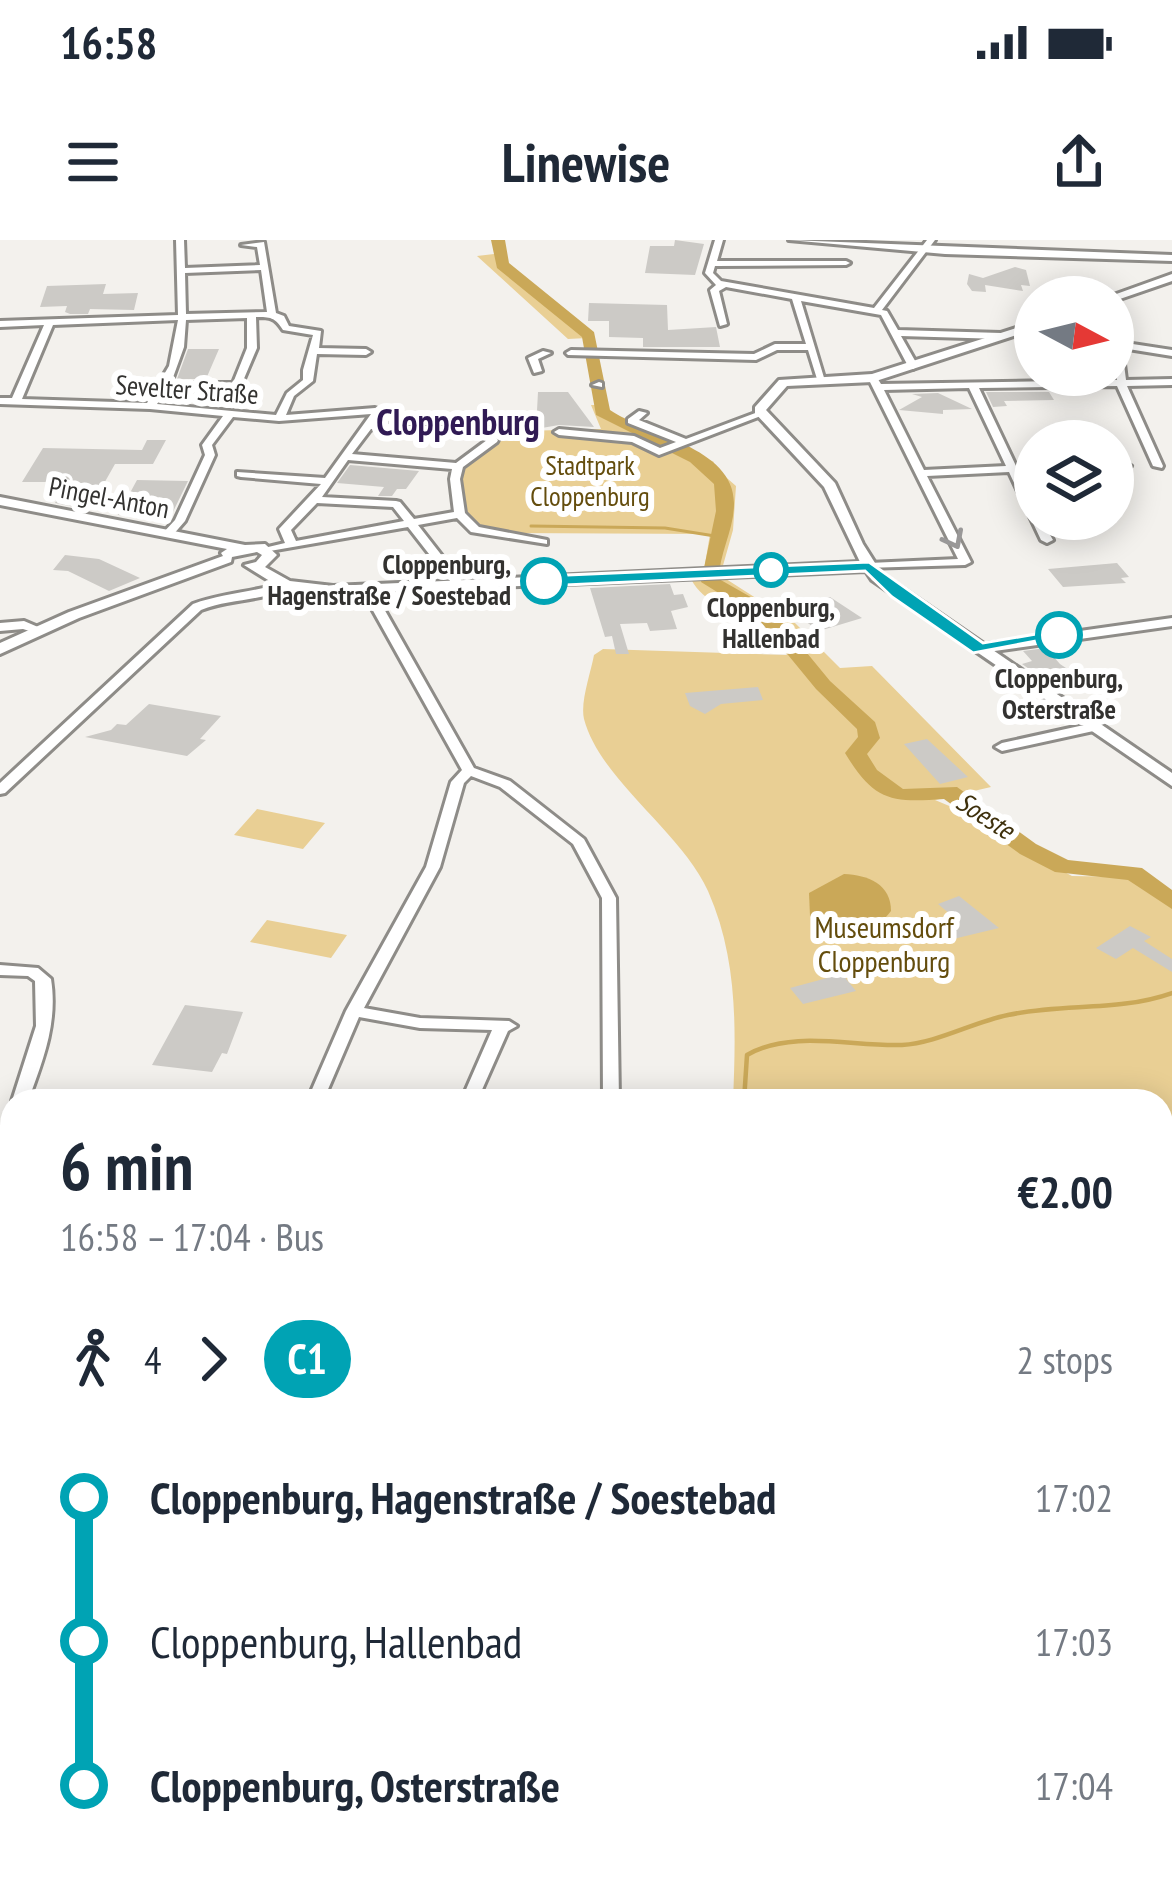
<!DOCTYPE html>
<meta charset="utf-8">
<style>
:root{--surface:#fff;--page:#f6f6f7;--text:#1f2937;--muted:#747a83}
body{margin:0;font-family:"PT Sans Narrow",sans-serif;background:var(--page);color:var(--text);height:100vh;display:flex;flex-direction:column;font-size:45px;white-space:nowrap}
*{box-sizing:border-box;margin:0}
p{font-size:39px;color:var(--muted)}
.icon{flex:none;width:66px;height:66px;fill:none;stroke:currentColor;stroke-width:2;stroke-linecap:round;stroke-linejoin:round}
.map{position:relative;flex:1;overflow:hidden}
.details{position:absolute;left:0px;top:849px;width:1173px;height:795px;display:flex;flex-direction:column;background:var(--surface);border-radius:36px 36px 0 0;box-shadow:0 6px 30px #0003}
.details>*{flex:none}
.badge{padding:0 24px;border-radius:39px;font-size:42px;line-height:78px}
.needle{width:78px;rotate:97deg}
.fabs{position:absolute;left:1014px;top:36px;display:grid;gap:24px}
.fabs a{display:grid;place-items:center;width:120px;height:120px;border-radius:50%;background:var(--surface);box-shadow:0 6px 30px #0003;font-size:60px}
.map>.badge{position:absolute;translate:-50% -50%;box-shadow:0 0 0 6px #fff}
.legs{display:flex;align-items:center;gap:18px;height:132px;padding:0 60px;font-size:39px}
.legs p{margin-inline-start:auto}
.overview{display:flex;align-items:center;justify-content:space-between;height:204px;padding:0 60px}
h1{font-size:66px;font-weight:700;line-height:90px}
ul{padding:0 60px;list-style:none}
li{display:flex;align-items:center;gap:42px;height:144px;font-size:45px}
li i{display:grid;place-items:center;width:18px;height:100%;margin:0 15px;background:currentColor}
li i::after{content:'';width:30px;height:30px;margin:-15px;border:9px solid;border-radius:50%;background:var(--surface)}
li p{margin-inline-start:auto}
li:first-child i{background:linear-gradient(#0000 50%,currentColor 0)}
li:last-child i{background:linear-gradient(currentColor 50%,#0000 0)}
.status{display:flex;justify-content:space-between;align-items:center;height:84px;padding:0 60px;background:var(--surface);direction:ltr}
.status svg{height:33px;fill:currentColor}
header{display:flex;justify-content:space-between;align-items:center;height:156px;padding:0 60px;background:var(--surface);font-size:54px;font-weight:700}
.map>svg:first-child{display:block}
.green{fill:#e9cf94}
.water{fill:#caa858}
.lines{fill:none;stroke-linecap:round;stroke-linejoin:round}
.stream-far1{stroke:#caa858;stroke-width:3}
.stream{stroke:#caa858;stroke-width:4.5}
.river{fill:#caa858;fill-rule:evenodd}
.building{fill:#cccac6}
.minor-casing{stroke:#8e8c88;stroke-width:6}
.tertiary-casing{stroke:#8e8c88;stroke-width:6}
.minor{fill:#fff;fill-rule:evenodd}
.tertiary{fill:#fff;fill-rule:evenodd}
.oneway{stroke:#999898}
.line-1{fill:#00a3b4;stroke:#fff;stroke-width:3}
.stop-1-dot{fill:#fff;stroke:#00a3b4;stroke-width:6}
.labels{text-anchor:middle;stroke-width:12;stroke-linejoin:round;paint-order:stroke}
.far-street-label{font-size:27px;fill:#333230;stroke:#fff}
.far-park-label{font-size:27px;fill:#644d0d;stroke:#fff}
.far-stop-label{font-size:27px;font-weight:bold;fill:#333230;stroke:#fff}
.far-water-label{font-size:27px;font-style:italic;fill:#3e300c;stroke:#fff}
.park-label{font-size:30px;fill:#644d0d;stroke:#fff}
.far-district-label{font-size:36px;font-weight:bold;fill:#301a54;stroke:#fff}
</style>
<div class="status"><b>16:58</b><svg viewBox="0 0 49 12"><path d="M0 12V9h3v3zM5 12V6h3v6zM10 12V3h3v9zM15 12V0h3v12zM26 1h20v11H26zM47 4h2v5h-2z"/></svg></div>
<header><svg class="icon" aria-label="menu" viewBox="0 0 24 24"><path d="M4 6h16M4 12h16M4 18h16"/></svg>Linewise<svg class="icon" aria-label="share" viewBox="0 0 24 24"><path d="M12 15V3M7 8l5-5 5 5M5 13v7h14v-7"/></svg></header>
<div class="map">
<svg width="1172" height="1642" viewBox="0 0 1172 1642">
<rect width="100%" height="100%" fill="#f3f1ed"/>
<path class="green" d="M493 0 500 25 587 98 568 99 477 16 494 14Z
M591 165H602L617 178 714 222 712 225 736 246 733 290 722 329 704 330 710 294 498 293 481 291 464 271 461 228 488 203 521 198 520 191 601 189Z
M723 337 795 383 840 428 872 426 991 547 935 560 978 578 1017 607 1072 636 1131 637 1172 666V1014L1161 1045V861H733C736 789 738 719 708 651 681 591 600 540 584 479 580 462 591 432 594 415L603 409 787 415 756 372C729 369 704 364 691 339Z
M257 569 325 583 303 609 234 595Z
M267 680 347 695 331 718 250 702Z
M1161 1139 1172 1231V1631L1161 1628Z"/>
<path class="water" d="M844 634C868 635 891 644 891 671 872 698 833 701 810 676L809 653Z"/>
<g class="lines">
<path class="stream-far1" d="M531 286 665 288 721 297"/>
<path class="stream" d="M744 861 747 815C792 789 853 807 902 805 937 803 973 782 1008 775 1063 763 1118 772 1172 753"/>
<path class="river" d="M491 0H505L509 23 594 92 610 170C646 195 735 207 734 264 734 290 719 313 719 339L770 368 830 441 875 482 880 498 867 514 877 530 903 549 957 547 1036 604 1068 620 1142 628 1172 650V669L1128 640 1055 632 1020 614 944 559C891 563 874 561 845 513L858 497 857 489 816 449 756 376 701 342 716 271 714 244 690 222 596 175 582 97 497 28Z"/>
</g>
<path class="building" d="M675 0 704 4 695 35 645 33 650 6H674Z
M1015 27 1026 30 1030 46 1021 45 1023 51 985 45 986 52 972 51 967 44 969 34 983 38Z
M106 44 103 54 138 53 134 70 90 69 88 74H70L65 72 67 66 40 67 47 46Z
M589 63 667 65 668 90 716 87 720 107H643V98L609 97V81H588Z
M188 109H219L206 139H177Z
M538 152H568L594 187 559 185 536 189Z
M986 152H1049L1054 160 1004 161 1007 166 993 167Z
M938 153 972 169 943 170V174L899 170 922 157 912 154Z
M147 200H166L153 224H115L89 270 55 263 67 242H22L43 208 142 210Z
M350 225 419 231 406 249H397L392 256H378L384 247 337 243Z
M137 240 188 241 169 280 118 275Z
M65 315 99 319 140 338 109 351 68 331 53 330Z
M1117 323 1129 337 1121 338 1126 343 1063 347 1048 329Z
M670 344 674 355 683 354 688 367 671 371 677 389 650 391 647 383 620 384 629 414H616L612 396 605 397 590 348Z
M830 357 862 378 819 391 788 369Z
M1046 408 1060 424 1075 434 1042 438 1022 424 1032 421 1023 411Z
M758 447 763 460 721 464 705 474 690 466 685 453Z
M149 464 221 476 200 499 206 500 187 516 85 497 111 490 117 484 126 485Z
M927 499 968 537 940 544 904 504Z
M959 656 999 688 945 701 931 690 957 680 938 664Z
M1130 686 1151 697 1144 701 1172 719V732L1133 708 1116 719 1096 708Z
M842 734 856 751 803 764 790 748Z
M185 765 243 772 227 814 222 813 212 832 152 825Z"/>
<g class="lines">
<g class="minor-casing">
<path id="minor" d="M176 0H184L185 28 260 25 257 7 241 5 264 2 276 73 284 76 289 86 321 91 319 108 366 109 371 112 366 115 317 114 313 141 294 156 286 175 375 168 378 169 381 175 375 183 490 192 498 200 497 202 463 227 460 239 465 273 479 287 547 300V304L471 292 457 278 418 285 464 344 458 347 454 346 408 287 264 312V308L285 303 279 289 321 244 241 237 237 236V232L325 238 371 174 279 181 233 177 212 205 215 215 185 281 172 296H164L162 294 175 280 205 215 202 205 223 176 150 169 0 164V158H12L44 85 0 87V81L178 75ZM261 30 267 72 186 74 185 33ZM256 77C270 77 275 77 283 90L313 95 303 130V140L287 153 276 175 157 164 167 149 240 148 257 108ZM247 78V108L233 143H171L184 107 186 80ZM178 80 169 126 147 163 22 159 53 85ZM371 189 483 197 487 200 456 223 352 214ZM348 220 452 229 450 239 454 272 414 279 400 262 396 261 322 257ZM317 263 393 267 404 281 296 301 291 290Z
M715 0H723L717 21H846L850 23 846 25 715 26 713 33 721 41 874 68 927 0H935L882 70 887 71 898 90 1001 93 1006 96 1001 99 901 96 918 126 913 129 908 126 881 75 801 61 825 141 817 139 808 110H777L756 120 568 115 566 113 571 110 754 114 775 104H806L792 59 726 47 719 51 727 84 720 86 710 50 716 45 705 33Z
M1012 90 1035 94V100L1012 94Z
M1113 101 1172 110V116L1122 108 1126 140 1172 139V145L1127 146 1163 226 1162 228 1153 226 1117 146 979 148 1016 226 1035 225V231L1019 232 1035 266V279H1041L1053 300 1047 303 1041 300 1009 232 927 236 971 322 965 325 865 328V324L869 323 958 319 868 138 870 136H876L881 144 1117 140ZM969 148 1006 226 924 230 884 150Z
M543 111 551 113 538 119 542 131 534 133 528 118Z
M599 142 602 143V147L592 145Z
M639 171 647 173 639 180 686 199 758 172 766 174 659 215 632 202 559 195 554 192 559 189 634 196 660 208 676 202 628 183V179Z
M1113 224 1126 223 1131 226 1113 230Z
M286 342 292 345C265 362 231 358 201 370L5 553 0 554V543L193 364C223 353 256 352 286 342Z
M368 347 378 349 383 367 474 528 510 541 584 599 616 658 619 861H603L602 658 573 604 500 547 471 536 464 543 440 627 364 768 420 778 509 781 517 786 508 791 477 861H461L492 790 420 788 359 777 323 861H307L346 771 426 627 451 542 462 530 371 367 366 349Z
M1172 378V386L980 413 974 409 980 405Z
M24 381 45 390 39 394 23 389 0 391V383Z
M1093 483 1098 484V490L1002 511 995 507 1002 503Z
M0 725 38 728 51 739C58 783 43 820 28 861H12L36 786 35 741 28 736 0 735Z
M12 878V907L6 920 0 922V893L6 880Z
M0 1116 12 1118V1134L0 1130Z
M0 1498 12 1503V1526L0 1521Z
M31 1632H59L54 1642H26Z
M250 1632H295L299 1633 302 1642H257L253 1640Z
M509 1632H533L531 1642H507Z
M864 1632H911L908 1640 904 1642H861Z
M962 1632H986L985 1642H961Z"/>
</g>
<g class="tertiary-casing">
<path id="tertiary" d="M789 0 1172 15V21L945 14Z
M1172 34V41L1117 60 1108 57Z
M1035 82V89L873 142 787 146 766 170 835 243 863 304 882 334 1172 533V546L872 340 866 331 333 354 281 348 244 325 256 322 262 315 257 312 232 317 231 322 79 378 0 414V403L69 372 223 316 221 313 227 309 0 265V257L245 305 265 304 277 315 265 327 290 341 333 346 860 322 824 247 755 173V167L779 140 872 134Z"/>
</g>
<use href="#minor" class="minor"/>
<use href="#tertiary" class="tertiary"/>
</g>
<defs><path id="oneway-chevron" d="M-2-3.5L2.5 0L-2 3.5" fill="none" stroke-width="1.6" stroke-linecap="round" stroke-linejoin="round" transform="scale(3)"/></defs>
<use class="oneway" href="#oneway-chevron" transform="translate(954 300) rotate(63)"/>
<path class="line-1" d="M869 322 983 403 1059 390 1068 395 973 413 892 357 865 331 544 346 536 341 544 336Z"/>
<g class="stop-1-dot">
<circle cx="771" cy="330" r="15"/>
<circle cx="544" cy="341" r="21"/>
<circle cx="1059" cy="395" r="21"/>
</g>
<g class="labels">
<g class="far-street-label">
<text transform="translate(187 150) rotate(4)" y="9">Sevelter Straße</text>
<text transform="translate(109 258) rotate(11)" y="9">Pingel-Anton</text>
</g>
<g class="far-park-label">
<text x="590" y="235">Stadtpark<tspan x="590" dy="31">Cloppenburg</tspan></text>
</g>
<g class="far-stop-label">
<text x="511" y="334" text-anchor="end">Cloppenburg,<tspan x="511" dy="31">Hagenstraße / Soestebad</tspan></text>
<text x="771" y="377">Cloppenburg,<tspan x="771" dy="31">Hallenbad</tspan></text>
<text x="1059" y="448">Cloppenburg,<tspan x="1059" dy="31">Osterstraße</tspan></text>
</g>
<g class="far-water-label">
<text transform="translate(985 576) rotate(33)" y="9">Soeste</text>
</g>
<g class="park-label">
<text x="884" y="698">Museumsdorf<tspan x="884" dy="34">Cloppenburg</tspan></text>
</g>
<g class="far-district-label">
<text x="458" y="195">Cloppenburg</text>
</g>
</g>
</svg>
<div class="fabs">
<a><svg class="needle" viewBox="-14 -14 28 28"><path d="M0-13l5 13h-10z" fill="#e53935"/><path d="M0 13l5-13h-10z" fill="#747a83"/></svg></a>
<a><svg class="icon" aria-label="layers" viewBox="0 0 24 24"><path d="M12 4l9 5-9 5-9-5zM3 14l9 5 9-5"/></svg></a>
</div>
<section class="details">
<div class="overview"><div><h1>6 min</h1><p>16:58 – 17:04 · Bus</p></div><b>€2.00</b></div>
<div class="legs"><svg class="icon" aria-label="walk" viewBox="0 0 24 24"><circle cx="13" cy="4" r="2"/><path d="M13 8l-2 6 4 7M11 14l-3 7M7 12l3-4h3l4 4"/></svg>4<svg class="icon" aria-label="forward" viewBox="0 0 24 24"><path d="M9 5l7 7-7 7"/></svg><b class="badge" style="background:#00a3b4;color:#fff">C1</b><p>2 stops</p></div>
<ul>
<li><i style="color:#00a3b4"></i><b>Cloppenburg, Hagenstraße / Soestebad</b><p>17:02</p></li>
<li><i style="color:#00a3b4"></i><span>Cloppenburg, Hallenbad</span><p>17:03</p></li>
<li><i style="color:#00a3b4"></i><b>Cloppenburg, Osterstraße</b><p>17:04</p></li>
</ul>
</section>
</div>
